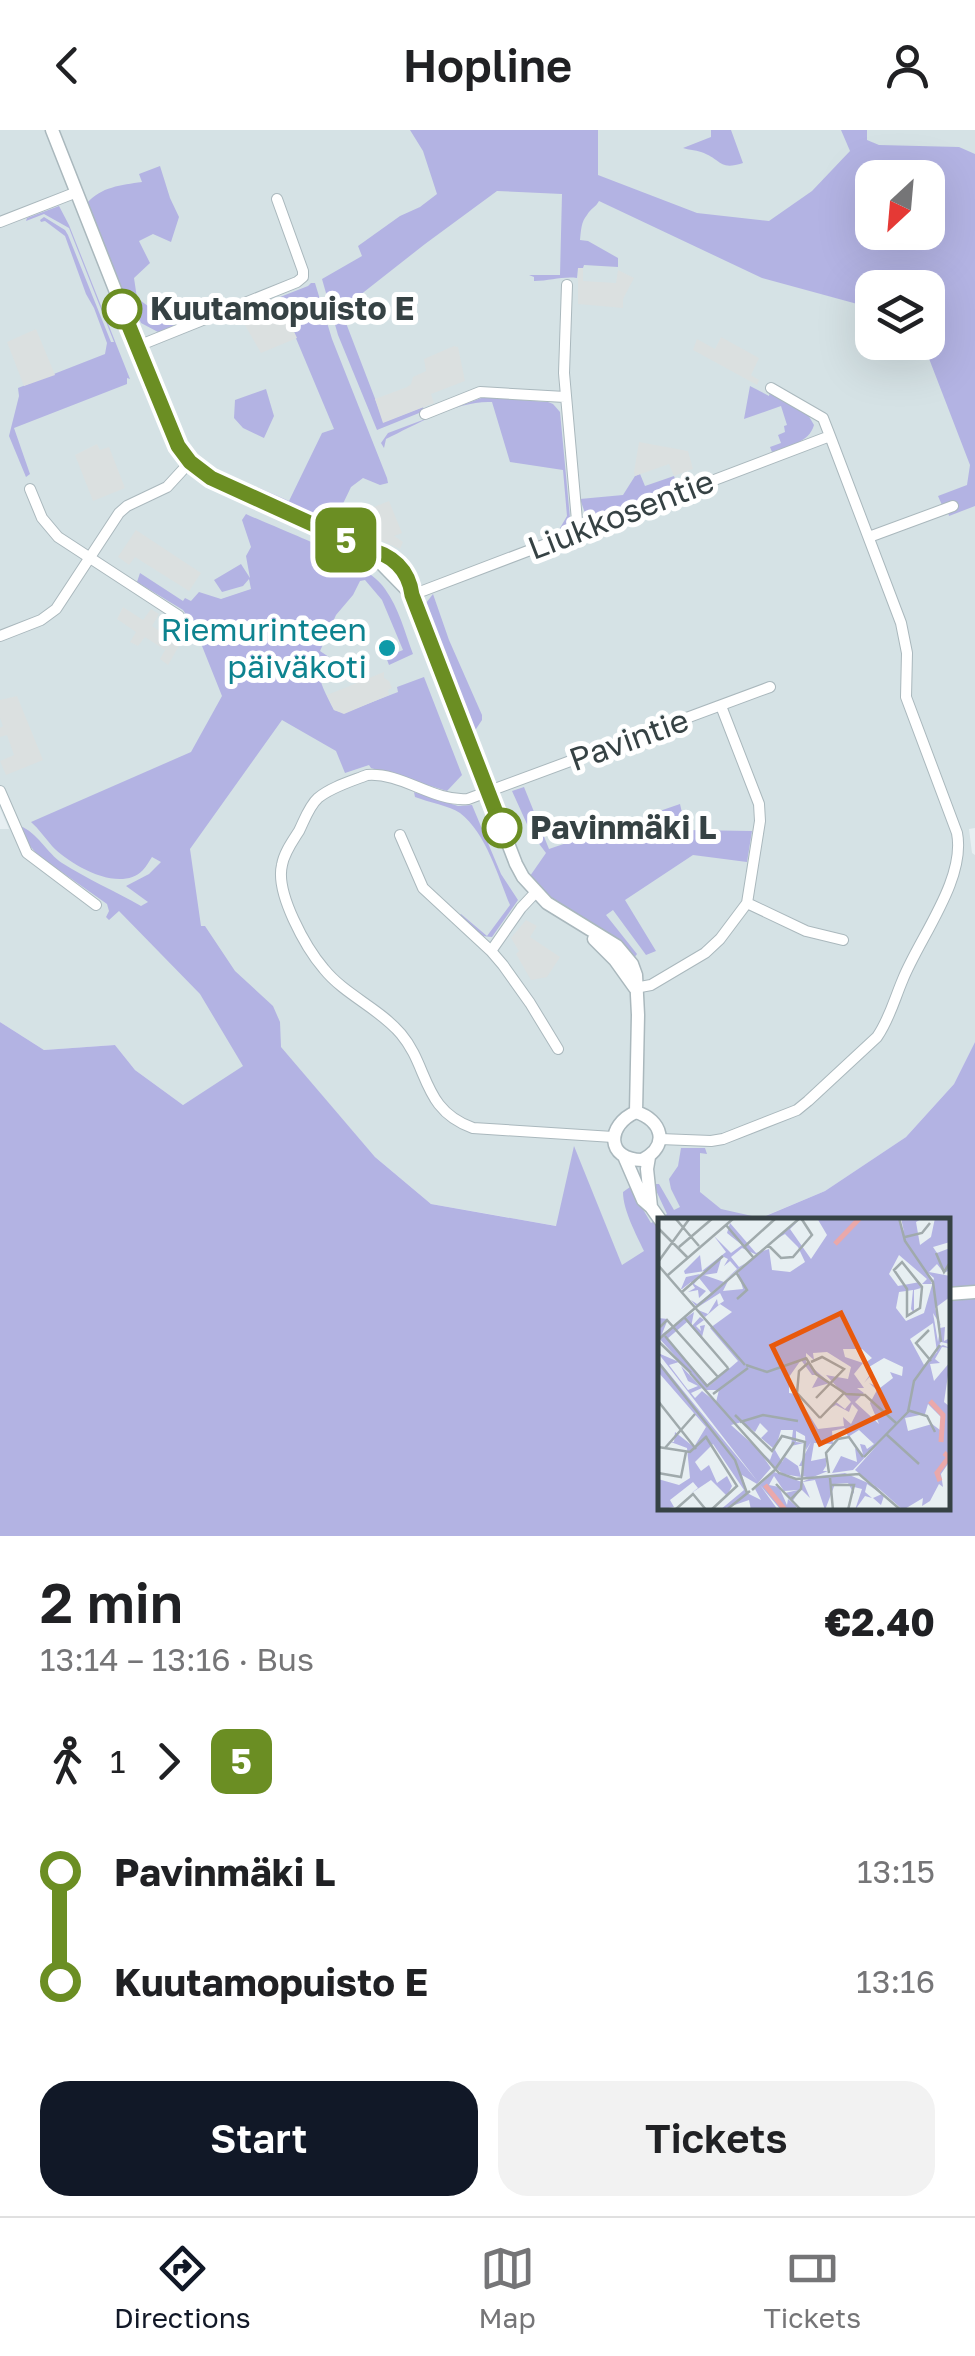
<!DOCTYPE html>
<meta charset="utf-8">
<style>
:root{--surface:#fff;--page:#f2f2f2;--text:#202124;--muted:#757577;--line:#e0e0e0;--accent:#111827}
body{margin:0;font-family:"Golos Text",sans-serif;background:var(--page);color:var(--text);height:100vh;display:flex;flex-direction:column;font-size:38px;white-space:nowrap}
*{box-sizing:border-box;margin:0}
p{font-size:32px;color:var(--muted)}
.icon{flex:none;width:55px;height:55px;fill:none;stroke:currentColor;stroke-width:2;stroke-linecap:round;stroke-linejoin:round}
.map{position:relative;height:1406px;overflow:hidden}
.panel{display:flex;flex-direction:column;background:var(--surface);flex:1}
.panel>*{flex:none}
.badge{padding:0 20px;border-radius:15px;font-size:35px;line-height:65px}
.needle{width:65px;rotate:206deg}
.controls{position:absolute;left:855px;top:30px;display:grid;gap:20px}
.controls a{display:grid;place-items:center;width:90px;height:90px;border-radius:20px;background:var(--surface);box-shadow:0 10px 40px #0002;font-size:50px}
.map>.badge{position:absolute;translate:-50% -50%;box-shadow:0 0 0 5px #fff}
.legs{display:flex;align-items:center;gap:15px;height:110px;padding:0 40px;font-size:32px}
.legs p{margin-inline-start:auto}
.overview{display:flex;align-items:center;justify-content:space-between;height:170px;padding:0 40px}
h1{font-size:55px;font-weight:600;line-height:75px}
.action{display:flex;gap:20px;margin-top:auto;padding:20px 40px}
.action a{flex:1;height:115px;border-radius:30px;background:var(--accent);color:#fff;font-size:40px;font-weight:600;line-height:115px;text-align:center}
.action a+a{background:var(--page);color:var(--text)}
ul{padding:0 40px;list-style:none}
li{display:flex;align-items:center;gap:35px;height:110px;font-size:38px}
li i{display:grid;place-items:center;width:15px;height:100%;margin:0 12px;background:currentColor}
li i::after{content:'';width:25px;height:25px;margin:-12px;border:8px solid;border-radius:50%;background:var(--surface)}
li p{margin-inline-start:auto}
li:first-child i{background:linear-gradient(#0000 50%,currentColor 0)}
li:last-child i{background:linear-gradient(currentColor 50%,#0000 0)}
header{display:flex;justify-content:space-between;align-items:center;height:130px;padding:0 40px;background:var(--surface);font-size:45px;font-weight:600}
.menu{display:flex;justify-content:space-around;align-items:center;height:140px;border-top:2px solid var(--line);background:var(--surface);font-size:28px;color:var(--muted)}
.menu a{display:grid;justify-items:center;gap:5px}
.menu .on{color:var(--accent)}
.map>svg:first-child{display:block}
.residential{fill:#d5e2e5;fill-rule:evenodd}
.green{fill:#b3b3e3;fill-rule:evenodd}
.parking{fill:#dbe0e0}
.lines{fill:none;stroke-linecap:round;stroke-linejoin:round}
.minor-casing{stroke:#aab8bd;stroke-width:12}
.tertiary-casing{stroke:#aab8bd;stroke-width:15}
.minor{stroke:#fff;stroke-width:10}
.tertiary{stroke:#fff;stroke-width:12}
.line-1-casing{stroke:#fff;stroke-width:22}
.line-1{stroke:#6b8e23;stroke-width:15}
.stop-1-dot{fill:#fff;stroke:#6b8e23;stroke-width:5}
.culture-dot{fill:#0f9aa8;stroke:#fff;stroke-width:4}
.labels{text-anchor:middle;stroke-width:10;stroke-linejoin:round;paint-order:stroke}
.stop-label{font-size:32px;font-weight:bold;fill:#364244;stroke:#fff;text-anchor:start}
.street-label{font-size:32px;fill:#364244;stroke:#fff}
.culture-label{font-size:32px;fill:#0d838f;stroke:#fff;text-anchor:end}
.inset-river{fill:none;stroke:#eaa8aa;stroke-width:5}
.inset-road{fill:none;stroke:#a0aaac;stroke-width:2.5}
.view{fill:#e8590c;fill-opacity:0.15;stroke:#e8590c;stroke-width:5}
.inset-edge{fill:none;stroke:#364244;stroke-width:5}
</style>
<header><svg class="icon" aria-label="back" viewBox="0 0 24 24"><path d="M15 5l-7 7 7 7"/></svg>Hopline<svg class="icon" aria-label="person" viewBox="0 0 24 24"><circle cx="12" cy="8" r="4"/><path d="M4 21q1-7 8-7t8 7"/></svg></header>
<div class="map">
<svg width="975" height="1406" viewBox="0 0 975 1406">
<rect width="100%" height="100%" fill="#e7eff2"/>
<path class="residential" d="M0 0H975V698L969 699 972 723 975 725V912L954 954 906 1007 825 1061 753 1091H660V1123L622 1136 574 1018 557 1096 431 1074 375 1027 280 917 244 937 183 975 135 940 115 915 44 920 0 892V699H9L0 678ZM872 48H928V102H872ZM872 158H928V212H872Z"/>
<path class="green" d="M410 0H598V45L697 83 769 91 812 61 850 21 841 0H867V10L879 15 959 17 975 24V376L949 386 946 374 942 375 938 366 967 355 970 335 923 213 928 212V158H872V178L762 148 599 71C596 77 590 79 587 85 581 92 581 101 580 110L588 111 618 128V137L584 135 583 138H578L577 148C563 146 550 151 534 151V147L529 145H560L562 64 497 61 425 114 341 180 384 292 423 277 424 281 377 300 338 205 322 149 362 126 358 116 400 86 420 77 437 64 423 21ZM872 48H928V102H872Z
M711 0H731L743 33C718 41 722 29 701 22 695 20 689 20 683 18L711 7Z
M160 36 170 68 179 87 171 112 153 104 139 111 150 133 134 148 137 168 152 179 160 176 174 196 158 202 141 193 130 168 123 163 87 73C101 57 121 55 142 52L139 44Z
M59 76 69 95 130 249 127 248V254L14 298 30 344 26 347 9 306 19 266 18 258 105 224 107 213 94 178 86 164 65 106 45 91 41 92 40 90 44 87 65 100 68 105 111 212H114L69 98 44 84 26 91 27 88Z
M311 153H315L332 209 387 348 388 353 380 355 363 348 351 357 338 384 348 390 346 395 365 404 363 410 255 362 257 357 289 371 322 303 334 299 282 175 242 190 239 183 308 156Z
M750 256 769 266 770 262 807 283 814 295C809 313 788 316 772 322L770 317 781 313 778 305 785 302 784 296 787 295 781 276 744 289Z
M266 259 274 286 264 308 243 298 234 288 235 270Z
M484 267 548 272 553 274 560 282 570 388 563 400 560 398 567 386 563 340 510 332 492 272C459 270 416 294 386 309L384 318 381 313 388 303Z
M640 344 645 356 674 346 678 358 597 388 585 383 580 369 623 365 635 346Z
M246 384C280 400 366 430 385 459 399 478 405 503 413 524L389 535 386 527 403 520 382 470 365 450 360 451 353 465 336 485 320 521 329 527 318 536C318 550 327 567 334 580L344 583 398 562 397 557 424 547 462 645 447 661 371 638 369 635 345 643 336 621 282 590 190 719 201 796H205L235 841 273 876 280 892 281 917 375 1027 431 1074 556 1096 574 1016 622 1135 644 1121C636 1104 623 1080 623 1062L630 1057 651 1093 667 1084 653 1054H659L674 1080 680 1077 671 1059 669 1049 678 1036 681 1018H705L707 1024 700 1023V1062L721 1079 761 1088 825 1061 906 1007 954 954 975 912V1406H0V892L44 920 115 915 135 940 183 975 243 936 200 864 119 781 109 790 106 787 109 781 107 774 39 726 27 713 20 696C37 702 47 723 62 733 87 749 115 761 141 776L148 772 126 756 149 744 161 732 152 727C149 731 147 736 143 740 120 764 70 735 52 716 45 708 39 699 31 692L191 622 222 566 194 496 183 480 137 452 140 443 183 471 185 468 191 471 199 462 221 469 251 459 249 449 243 456 222 462 214 450 241 434 250 448 246 426 251 417 242 390ZM660 1091H948V1378H660Z
M433 464 449 510 482 585V590L474 602 473 600 470 602 425 485 426 473Z
M524 657 549 719 680 674 686 700 752 701 747 732 693 725 625 770 656 821 646 825 613 780 606 785 637 824 634 828C618 803 591 795 567 779 552 770 542 759 530 746L546 723 531 703 512 661Z
M414 662 458 676 472 675 501 744 518 770 492 807 482 806 459 786 461 784 487 806 510 775C498 746 486 703 460 683 450 676 428 672 415 667Z"/>
<path class="parking" d="M578 138H583V151L616 153 618 140 634 148 623 169V178L578 174Z
M282 175 297 208 261 223 242 190Z
M36 199 55 245 24 256 7 212Z
M721 207 759 228 751 245 759 250 757 255 693 220 697 209 715 219Z
M454 216 458 217 465 251 431 264 434 273 383 293 375 269 407 257 411 254 413 247 426 241 424 229Z
M639 312 688 321 693 339 674 346 669 334 635 346 634 342Z
M97 314 100 320 109 317 125 358 93 371 75 325Z
M389 371 402 403 394 406 403 412 400 419 346 395 348 390 359 394 366 380Z
M136 400 201 443 189 461 135 427 129 435 118 427Z
M123 477 143 490 151 479 159 484 152 496 171 509 176 503 184 507 168 535 160 529 165 520 145 507 138 516 130 512 136 502 117 489Z
M384 542V548L389 551 392 558 388 560 389 565 344 584 334 580 327 565Z
M17 566 43 630 6 645 0 631 14 625 7 605 0 607V598L3 596 0 588V570Z
M526 790 537 796 530 807 560 827 547 847 531 850 516 824 519 821 511 808Z"/>
<g class="lines">
<g class="minor-casing">
<path id="minor" d="M0 92 77 62
M567 155 564 243 578 402
M138 216 297 152 303 147V141L277 69
M425 284 480 262 565 267
M30 359 42 388 58 407 179 486
M869 407 953 376
M412 465 830 306
M0 506 41 490 56 479 119 383 127 376 167 357 190 332
M0 661 27 723 96 775
M400 705 423 758 491 821 503 835 530 873 558 919
M747 773 806 801 843 810
M491 821 521 778 536 762
M635 858 651 855 705 823 720 809 747 773 760 691 759 674 721 576
M613 1007 473 998C422 980 429 937 401 904 379 878 345 865 324 839 306 818 275 763 282 735 284 723 292 712 299 701 304 691 309 676 318 668 331 657 352 651 367 645 402 642 433 672 468 669L770 557
M660 1009 711 1011 723 1009 797 980 808 971 877 907C890 888 894 870 903 849 920 807 966 749 957 703L906 567 907 523 901 493 830 306 823 288 771 258"/>
</g>
<g class="tertiary-casing">
<path id="tertiary" d="M52 0 172 304 190 332 211 347 367 419C392 424 409 440 412 465L516 734 523 747 547 773 617 816 632 834 636 845 638 885 636 982
M367 419 412 465
M594 809 615 830 635 858
M636 982C662 990 670 1016 642 1030 606 1030 606 995 636 982Z
M624 1026 643 1070 651 1077 661 1091
M649 1027 647 1039 651 1077
M948 1164 975 1162"/>
</g>
<use href="#minor" class="minor"/>
<use href="#tertiary" class="tertiary"/>
</g>
<g class="lines">
<g class="line-1-casing">
<path id="line-1" d="M122 179 178 316 190 332 211 348 367 419C392 424 409 440 412 465L502 698"/>
</g>
<use href="#line-1" class="line-1"/>
</g>
<g class="stop-1-dot">
<circle cx="122" cy="179" r="18"/>
<circle cx="502" cy="698" r="18"/>
</g>
<circle class="culture-dot" cx="387" cy="518" r="10"/>
<g class="labels">
<g class="stop-label">
<text x="150" y="190">Kuutamopuisto E</text>
<text x="530" y="709">Pavinmäki L</text>
</g>
<g class="street-label">
<text transform="translate(621 385) rotate(-21)" y="11">Liukkosentie</text>
<text transform="translate(629 610) rotate(-20)" y="11">Pavintie</text>
</g>
<g class="culture-label">
<text x="367" y="511">Riemurinteen<tspan x="367" dy="37">päiväkoti</tspan></text>
</g>
</g>
<g transform="translate(658 1088)">
<rect width="292" height="292" fill="#e7eff2"/>
<path d="M159 0H240L246 14 243 0H265L258 4 262 27 273 19 277 0H292V24L275 29 279 35 292 30V52L286 55 279 46 271 54 292 58V79L277 90 283 108 275 95 280 124 282 110 287 109 286 123 292 120V126L283 124 280 129 285 127 292 130 284 129 277 141 282 145 272 146 276 163 292 144 286 184 292 189V243L283 256 285 269 281 266 272 283 264 288 265 280 245 292 218 268 230 281 226 278 223 287 215 280 224 276 209 266 207 274 214 280 207 278 197 292 204 271 196 269V276L190 265 177 266 167 292 157 262 145 264 152 280 143 271 134 284 127 275 140 272 126 273 116 258 111 267 121 269 129 287 130 281 139 289 134 292H123L102 267 120 292H93L91 282 62 292 86 272 55 226 37 244 43 253 51 247 59 265 69 258 74 268 69 278 53 262 32 276 40 270 35 264 12 282 16 289 0 292V261L21 267 32 260 29 230 10 223 16 224 17 214 36 229 48 209 1 155 0 142 100 264 0 135 21 144 11 147 30 172 40 168 30 163 23 148 44 170 33 175 37 180 44 173 58 184 61 172H48L0 119V100L10 101 4 116 36 94 33 109 42 99 46 102 38 108 43 113 42 108 47 107 44 119 53 132 29 104 9 121 51 168 80 143 52 110 74 94 62 86 47 99 40 92 50 96 59 81 60 87 66 83 62 75 40 89 43 84 38 88 37 87 33 82 39 86 70 63 65 73 85 71 80 54 99 37 84 30 73 39 81 49 88 45 66 63 79 51 72 43 66 48 70 41 64 38 59 55 46 57 66 64 53 75 41 60 36 66 48 73 41 80 40 72 30 74 37 70 33 64 24 71H23L28 59 42 56 36 65 47 53 27 56 26 53 42 37 44 53 68 34 56 18 73 35 84 27 69 15 72 5 98 35 111 31 114 52 132 54 147 44 140 29 127 16 112 25 141 2 132 11 153 41 169 17ZM241 37 269 61 264 66H274L269 54 276 60 266 95 248 103 238 90 241 74 255 72 253 91 256 95V72L263 70 262 64 240 68 231 56ZM275 105 279 134 266 147 252 121ZM185 131H204L214 140 207 145 214 154 206 165 215 155 211 149 226 140 245 149 244 158 232 154 235 160 222 170 211 165 219 172 212 185 221 206 197 184 206 175 199 170H206L196 156 205 145 187 139ZM169 134 193 149 190 161 168 157 193 184 187 191 178 184 166 194 178 187 191 194 194 186 200 192 193 206 185 199 186 208 160 211 138 176 131 175V159L143 142 154 157H161L154 170 172 165 148 144V135L156 142 155 135ZM270 186 283 199 282 212 274 206 250 213 247 200 267 196ZM84 204 97 214 102 205 110 213 103 220 116 231 112 242 73 207ZM187 210 190 219 201 212 216 226 209 231 207 227 202 226 205 236 197 230 199 244 183 238 174 255 195 252 230 215 197 252 217 268 187 255 155 259 170 253H165L168 248V240L153 243 156 225 175 226 174 213ZM123 212H135L133 228 146 225 138 224V213L147 218 148 232 153 224 141 248H144V258L153 260 144 264 116 254 97 271 103 282 89 275 84 257 99 266 113 250 106 240 125 256 143 259 140 248 127 239 124 244 117 232Z" fill="#b3b3e3" fill-rule="evenodd"/>
<path class="inset-river" d="M177 26 202 0M272 183 285 197 283 224M282 263 279 255 291 239 286 235M107 267 128 293"/>
<path class="inset-road" d="M17 0 41 28M241 0 247 23 275 64 283 124M68 7 95 39M0 10 30 40M247 19 264 15 272 5M110 27 123 40 135 39 154 17 143 0M21 29 55 0M86 29 117 1M278 35 286 54 293 43M0 44 32 0M244 44 264 69 262 90 249 98V71L236 52ZM0 47 87 147M78 54 89 72 79 81M10 57 76 0M24 74 65 38M26 99 70 150M2 109 9 102 60 159M271 112 258 125 273 143M7 118 49 168 71 150M1 121 142 0M0 123 33 155M148 140 158 156 188 176 207 177 238 205M0 144 77 242 89 275M153 144 164 139 186 151 158 180M150 145 141 153 139 175 162 200M88 147 109 154 149 140M32 155 121 255 138 261 201 256 244 293M55 176 90 150M0 183 38 231M249 192 269 198 277 214M77 197 114 233 124 218 147 224 143 271 132 282M162 200 186 175M82 204 105 197 140 203M228 216 261 246M48 219 79 268 52 293M0 229 32 234 49 218M7 230 37 196M206 239 250 194 256 163 282 127M118 250 136 224M0 255 23 259 28 234M171 255 168 235 180 221 191 219 205 239M172 260 175 292H190L196 267H173M118 266 144 293M94 272 118 251M18 291 35 276 49 293M67 293 92 273"/>
<path class="view" d="M183 95 231 193 162 226 114 128Z"/>
<rect width="292" height="292" class="inset-edge"/>
</g>
</svg>
<div class="controls">
<a><svg class="needle" viewBox="-14 -14 28 28"><path d="M0-13l5 13h-10z" fill="#e53935"/><path d="M0 13l5-13h-10z" fill="#757577"/></svg></a>
<a><svg class="icon" aria-label="layers" viewBox="0 0 24 24"><path d="M12 4l9 5-9 5-9-5zM3 14l9 5 9-5"/></svg></a>
</div>
<b class="badge" style="left:346px;top:410px;background:#6b8e23;color:#fff">5</b>
</div>
<section class="panel">
<div class="overview"><div><h1>2 min</h1><p>13:14 – 13:16 · Bus</p></div><b>€2.40</b></div>
<div class="legs"><svg class="icon" aria-label="walk" viewBox="0 0 24 24"><circle cx="13" cy="4" r="2"/><path d="M13 8l-2 6 4 7M11 14l-3 7M7 12l3-4h3l4 4"/></svg>1<svg class="icon" aria-label="forward" viewBox="0 0 24 24"><path d="M9 5l7 7-7 7"/></svg><b class="badge" style="background:#6b8e23;color:#fff">5</b></div>
<ul>
<li><i style="color:#6b8e23"></i><b>Pavinmäki L</b><p>13:15</p></li>
<li><i style="color:#6b8e23"></i><b>Kuutamopuisto E</b><p>13:16</p></li>
</ul>
<div class="action"><a>Start</a><a>Tickets</a></div>
</section>
<nav class="menu">
<a class="on"><svg class="icon" aria-label="directions" viewBox="0 0 24 24"><path d="M12 3l9 9-9 9-9-9zM9 14v-3h6M13 9l2 2-2 2"/></svg>Directions</a>
<a><svg class="icon" aria-label="map" viewBox="0 0 24 24"><path d="M3 6l6-2 6 2 6-2v14l-6 2-6-2-6 2zM9 4v14M15 6v14"/></svg>Map</a>
<a><svg class="icon" aria-label="tickets" viewBox="0 0 24 24"><path d="M3 7h18v10H3zM15 7v10"/></svg>Tickets</a>
</nav>
